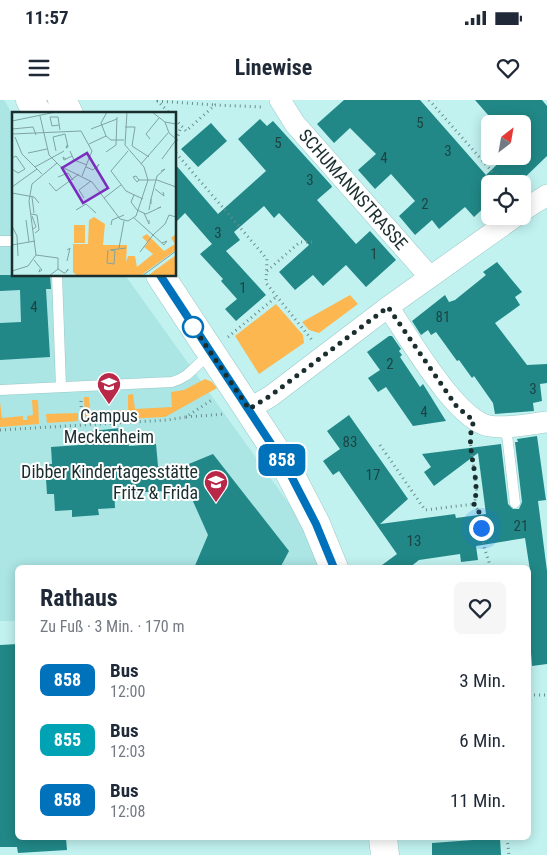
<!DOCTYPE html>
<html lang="de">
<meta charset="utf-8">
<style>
:root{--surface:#fff;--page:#f6f6f7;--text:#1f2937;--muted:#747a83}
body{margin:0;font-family:"Roboto Condensed",sans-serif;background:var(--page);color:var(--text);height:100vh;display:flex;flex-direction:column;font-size:19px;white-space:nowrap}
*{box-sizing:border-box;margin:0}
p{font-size:16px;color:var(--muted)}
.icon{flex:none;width:28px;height:28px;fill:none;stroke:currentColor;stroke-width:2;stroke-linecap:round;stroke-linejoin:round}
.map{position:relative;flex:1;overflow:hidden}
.drawer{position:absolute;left:15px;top:465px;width:516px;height:275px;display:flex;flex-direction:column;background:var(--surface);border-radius:8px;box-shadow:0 2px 12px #0003}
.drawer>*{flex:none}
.badge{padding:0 10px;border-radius:8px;font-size:18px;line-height:32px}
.needle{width:32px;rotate:31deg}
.fabs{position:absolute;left:481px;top:15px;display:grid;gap:10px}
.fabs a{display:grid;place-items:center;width:50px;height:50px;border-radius:8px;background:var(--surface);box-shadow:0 2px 12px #0003;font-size:25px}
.you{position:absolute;width:25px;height:25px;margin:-12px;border:4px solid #fff;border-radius:50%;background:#1a73e8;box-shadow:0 0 0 8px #1a73e833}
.map>.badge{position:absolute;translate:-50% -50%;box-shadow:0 0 0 2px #fff}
.round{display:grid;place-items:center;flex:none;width:52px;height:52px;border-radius:8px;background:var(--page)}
.head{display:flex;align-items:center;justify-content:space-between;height:85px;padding:0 25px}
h1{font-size:24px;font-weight:700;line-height:38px}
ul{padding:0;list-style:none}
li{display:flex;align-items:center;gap:15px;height:60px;padding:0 25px}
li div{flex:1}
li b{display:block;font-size:19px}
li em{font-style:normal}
li .badge{min-width:55px;font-weight:700;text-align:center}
.status{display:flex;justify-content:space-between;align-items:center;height:35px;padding:0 25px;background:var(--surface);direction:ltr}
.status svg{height:14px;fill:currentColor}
header{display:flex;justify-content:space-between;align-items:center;height:65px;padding:0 25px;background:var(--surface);font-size:22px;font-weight:700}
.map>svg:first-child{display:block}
.built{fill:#abe5e4}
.green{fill:#fcb751}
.building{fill:#218887}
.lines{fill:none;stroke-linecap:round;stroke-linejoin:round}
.lane-casing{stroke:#99c9c8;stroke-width:11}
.street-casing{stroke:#99c9c8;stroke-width:22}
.secondary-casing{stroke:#99c9c8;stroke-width:29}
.path{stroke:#6c8d8c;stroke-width:3;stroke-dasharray:1 4;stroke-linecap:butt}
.lane{stroke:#fff;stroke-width:10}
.street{stroke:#fff;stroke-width:21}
.secondary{stroke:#fff;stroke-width:28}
.line-casing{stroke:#fff;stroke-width:11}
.line{stroke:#0072bc;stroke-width:8}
.walk{stroke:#1b2e2e;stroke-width:5;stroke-dasharray:0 9}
.stop-dot{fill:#fff;stroke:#0072bc;stroke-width:2.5}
.labels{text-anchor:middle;stroke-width:4;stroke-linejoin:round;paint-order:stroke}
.number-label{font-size:15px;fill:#1c4444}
.street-label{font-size:18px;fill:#1b2e2e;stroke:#fff}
.poi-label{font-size:18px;fill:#1b2e2e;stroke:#fff}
.inset-road{fill:none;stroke:#7fa4a2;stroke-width:1}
.view{fill:#7b2cbf;fill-opacity:0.15;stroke:#7b2cbf;stroke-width:2.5}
.inset-edge{fill:none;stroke:#1b2e2e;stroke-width:2.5}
</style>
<div class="status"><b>11:57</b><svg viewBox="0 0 49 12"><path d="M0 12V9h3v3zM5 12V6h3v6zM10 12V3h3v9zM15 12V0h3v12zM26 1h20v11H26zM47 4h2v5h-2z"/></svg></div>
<header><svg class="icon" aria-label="menu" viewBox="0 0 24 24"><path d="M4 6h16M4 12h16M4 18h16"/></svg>Linewise<svg class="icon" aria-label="heart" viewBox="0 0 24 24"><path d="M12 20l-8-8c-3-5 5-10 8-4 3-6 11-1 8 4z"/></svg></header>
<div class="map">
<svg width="547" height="755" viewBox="0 0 547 755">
<rect width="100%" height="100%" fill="#c1f2f0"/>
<path class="built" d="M0 0H4L14 17V175H125L302 422 326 467 18 468 17 521H0Z"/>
<path class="green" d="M350 195 358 204 319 233 309 230 302 222Z
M276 204 303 235 304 243 259 274 235 236Z
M205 279 212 282 217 288 165 317 85 321 84 297H89L90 312 128 310V295L133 294 135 309 172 307 171 292 184 290Z
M32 300H38L39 324 0 327V302L2 318 23 316V320H27V316L33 315Z
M78 313V321L47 323 46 314Z"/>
<path class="building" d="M344 0H420L486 75 506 56H522V24H496L475 0H542L547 6V56L518 84H490V102L474 117 465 107 439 129 432 120 415 135 399 116 415 101 391 74 375 89 358 70 376 54 350 28 334 43 317 24Z
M260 19 267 26 273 21 331 85 332 87 317 100 356 144 370 131 396 160 366 187 346 165 323 186 313 175 295 190 279 172 309 145 279 113 274 118 264 106 234 132 240 140 226 151 266 195 236 221 225 209 237 199 221 181 223 179 200 154 212 144 185 113 175 123V64L218 114 266 71 238 39Z
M211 23 227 41 198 67 181 49Z
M497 162 522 192 515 197 520 205 495 223 527 265 547 264V283L540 284 542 301 533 303 534 311 495 314 493 303 474 276 472 278 459 260 457 261 436 232 431 235 428 230 421 235 412 221 445 195 449 202 455 200 486 175 483 172Z
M0 175H50L51 189H46L50 257 0 260V223L21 222 20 190 0 191Z
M389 236H392L401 249 399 251 402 255 400 257 420 287 423 284 446 321 413 326 386 287 378 292 368 278 380 270 367 252Z
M349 315 408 399 380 424 455 414 456 418 486 414 478 353 434 386 424 372 431 367 422 354 501 344 508 404 513 409H519L522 402 515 342H518L517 339 537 336 546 400 538 401 547 471V564L532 566 529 527V477H531L525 438 476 446 478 460 461 462 460 454 419 460 409 468H378L397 454 339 371 333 375 323 361 340 349 327 331Z
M121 328 122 343 128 342 129 346 156 344 158 366H161L162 375 213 354 289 451 280 468H194L208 435 188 390 124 393 136 386 114 387 115 408 98 409 99 415 72 417V410L55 411 54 394H47L45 364H52L51 347 94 344 92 331Z
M18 544V738H66L67 750 18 753 17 747H0V545Z
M500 738 501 755H432V743Z"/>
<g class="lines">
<g class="lane-casing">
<path id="lane" d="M0 141H14
M57 175 61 287
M0 290 172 282C191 277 194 264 211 255
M506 326 515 403"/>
</g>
<g class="street-casing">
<g id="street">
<path id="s1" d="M280 0 295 24 430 177"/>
<path d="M522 111 547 95"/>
<path d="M388 207C409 237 455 319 489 326 507 329 529 324 547 322"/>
<path d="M249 309 271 296 388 207 516 116"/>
</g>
</g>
<g class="secondary-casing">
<path id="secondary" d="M30 0 38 14
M62 0 69 14
M160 175 287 368 316 424 334 468
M383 738 385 755"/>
</g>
<path class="path" d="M157 0 170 14
M429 0 503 84
M157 1 215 5
M175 19 186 31 215 5 261 7
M175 45 181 26
M175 48 176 53 267 159 266 183 312 240
M267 171 300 142H312
M228 237 276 197
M81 301 82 326
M186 317 225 314
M0 330 167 320 186 317 213 299
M470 340 477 393 474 404 479 412 483 444 491 468
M380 345 425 410 474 404
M529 595H547
M507 738 509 755"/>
<use href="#lane" class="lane"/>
<use href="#street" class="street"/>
<use href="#secondary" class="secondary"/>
</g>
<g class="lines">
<g class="line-casing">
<path id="line" d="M160 175 287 368 316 424 334 468"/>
</g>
<use href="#line" class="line"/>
<path class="walk" d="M193 227 192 225 249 309 270 296 388 207 457 307 474 321C463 348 482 376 474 404L479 412 481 428"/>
</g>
<defs>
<g id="school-pin" transform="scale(1.25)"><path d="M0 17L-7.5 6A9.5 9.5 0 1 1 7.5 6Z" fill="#b92849" stroke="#fff"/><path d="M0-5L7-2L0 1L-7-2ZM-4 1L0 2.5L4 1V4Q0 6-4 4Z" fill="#fff"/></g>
</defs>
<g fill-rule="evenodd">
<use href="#school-pin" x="109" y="284"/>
<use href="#school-pin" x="216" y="382"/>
</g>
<circle class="stop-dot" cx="193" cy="227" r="10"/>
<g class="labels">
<g class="number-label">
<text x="420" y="28">5</text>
<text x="278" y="48">5</text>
<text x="448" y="56">3</text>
<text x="384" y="63">4</text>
<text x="310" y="85">3</text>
<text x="425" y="109">2</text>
<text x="218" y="138">3</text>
<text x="374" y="159">1</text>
<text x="243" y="193">1</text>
<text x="34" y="212">4</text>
<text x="443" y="222">81</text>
<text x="390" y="269">2</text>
<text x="533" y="294">3</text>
<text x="424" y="317">4</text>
<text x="350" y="347">83</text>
<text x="373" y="380">17</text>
<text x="521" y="431">21</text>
<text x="414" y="446">13</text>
</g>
<g class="street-label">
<text dy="6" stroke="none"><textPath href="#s1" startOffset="116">SCHUMANNSTRASSE</textPath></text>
</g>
<g class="poi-label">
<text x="109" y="322">Campus<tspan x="109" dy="21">Meckenheim</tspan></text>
<text x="198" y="378" text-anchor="end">Dibber Kindertagesstätte<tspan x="198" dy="21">Fritz &amp; Frida</tspan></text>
</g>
</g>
<g transform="translate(12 12)">
<rect width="164" height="164" fill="#c1f2f0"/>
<path d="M82 105 93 112 91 133H115L114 150 116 144H123L125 155 141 142 132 135 136 131 130 125 135 122 152 139 163 132 159 126 164 122V138L128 164H65L61 160V132H76L77 108ZM62 113H73V131H62ZM164 143V164H136L142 159Z" fill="#fcb751"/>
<path class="inset-road" d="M95 0 89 11 94 24 99 28H112M140 0 153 10 164 12M28 4 37 43 48 54 80 70 108 107 116 109 124 104 136 68 132 55 113 33 115 0M0 9 44 0M153 10 157 21 164 27M47 13 40 14 38 5H46L48 18M113 15H123L120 34 137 45M0 17 21 15 24 23M79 17 105 7M0 22 69 19 80 39 70 64M53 22 56 35 54 36 55 33M3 25 10 42 30 62M138 27 134 22 147 6M77 32 94 24M44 39 41 25 53 22M58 39 62 48 75 53M116 39 99 59 114 79 131 87M94 40 104 33 105 5M16 41 35 37M0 46 4 44 13 57 6 61 0 57M54 47 51 45 52 48 60 44M150 47 164 28M129 52 156 21M23 55 52 39M74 55 81 58 87 52 85 56M124 64 127 68 125 70 121 65ZM46 65 56 61 61 68M127 68H145L164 75M37 71 44 79 67 62M0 75 25 57M143 77 152 84 151 80M0 81 22 85 27 91M122 83 119 90 125 98 134 102 149 95 146 96M20 85 22 101M72 86 67 78 79 69M92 86 109 73M139 87 145 64 153 57 149 59M17 89 20 72 45 51M64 98 74 92 84 101M137 98 139 87V92M132 101 137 112V108M19 102 25 103 27 118 23 121M20 104 24 115 21 117M122 106 141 123 128 140M14 108 17 130M99 113 100 108 112 103M0 114 5 124 6 144M150 131 155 129 152 133 141 123 153 112 157 103 164 105M0 133 23 129M107 136 112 109M55 138 58 136 55 149M96 138 95 151 102 152 103 139 99 138M98 138 114 136M24 143 46 146V157L37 164M22 148 30 158 27 160 28 157M46 157 52 161H53L56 158V157L54 160M0 159 16 154 24 143 17 89M130 164 164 139"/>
<path class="view" d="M75 41 96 76 71 91 50 56Z"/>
<rect width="164" height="164" class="inset-edge"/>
</g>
</svg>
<div class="fabs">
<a><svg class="needle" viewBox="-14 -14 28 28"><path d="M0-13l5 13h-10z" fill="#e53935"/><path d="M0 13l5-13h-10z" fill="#747a83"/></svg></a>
<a><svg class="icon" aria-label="locate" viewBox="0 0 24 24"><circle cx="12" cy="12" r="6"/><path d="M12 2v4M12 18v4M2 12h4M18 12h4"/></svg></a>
</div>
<div class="you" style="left:481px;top:428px"></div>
<b class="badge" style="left:282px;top:360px;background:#0072bc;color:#fff">858</b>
<section class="drawer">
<div class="head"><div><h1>Rathaus</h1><p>Zu Fuß · 3 Min. · 170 m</p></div><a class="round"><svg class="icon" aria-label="heart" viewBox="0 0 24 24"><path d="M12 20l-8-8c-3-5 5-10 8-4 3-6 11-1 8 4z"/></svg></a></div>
<ul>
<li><span class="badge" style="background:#0072bc;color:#fff">858</span><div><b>Bus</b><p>12:00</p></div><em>3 Min.</em></li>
<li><span class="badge" style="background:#00a3b4;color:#fff">855</span><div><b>Bus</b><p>12:03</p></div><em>6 Min.</em></li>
<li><span class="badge" style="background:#0072bc;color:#fff">858</span><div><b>Bus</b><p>12:08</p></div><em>11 Min.</em></li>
</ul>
</section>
</div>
